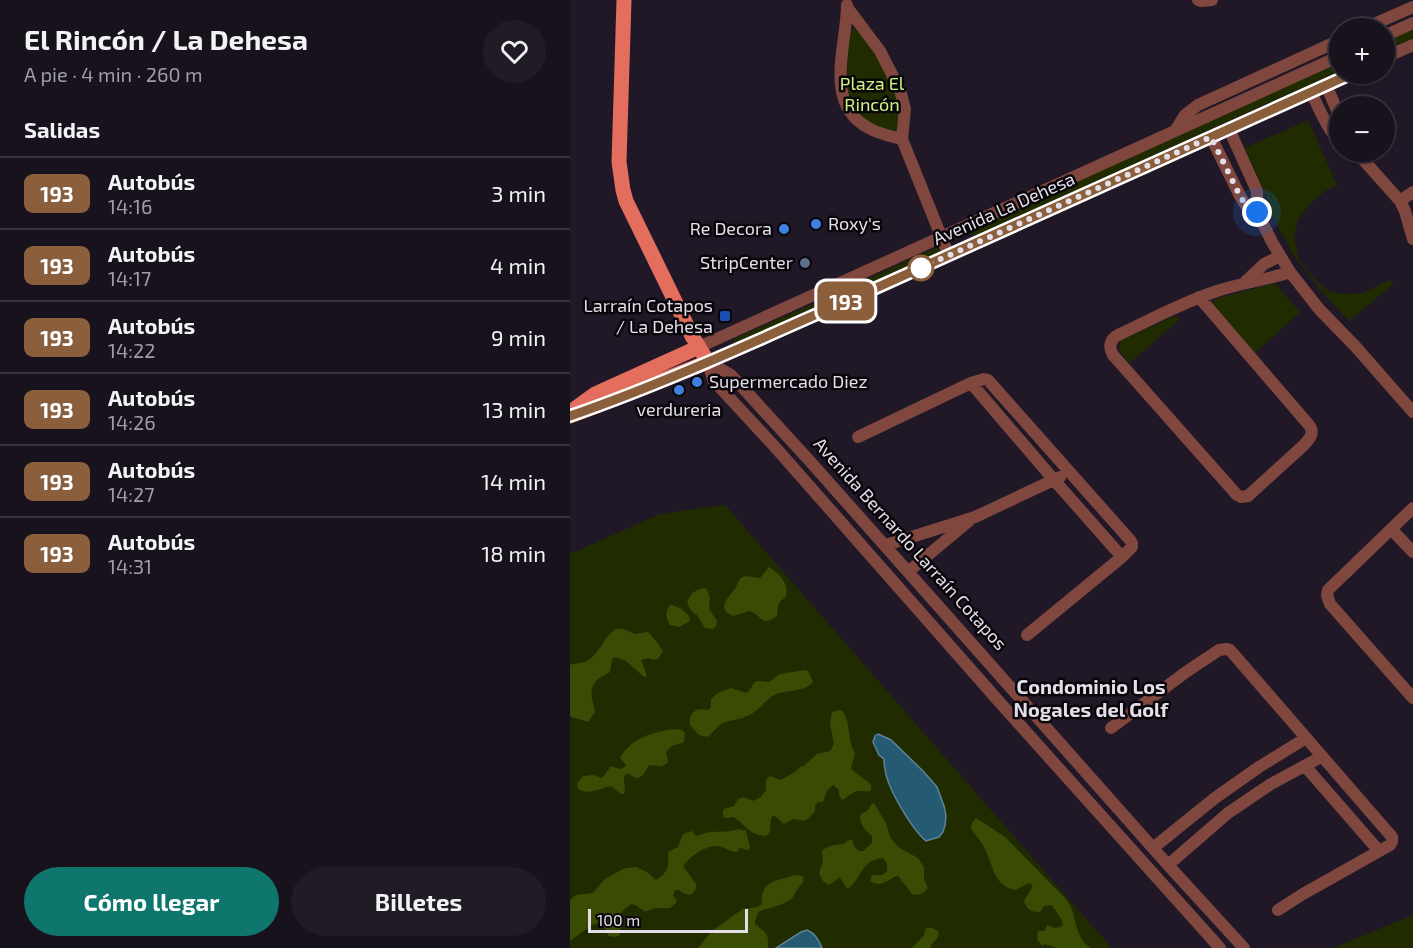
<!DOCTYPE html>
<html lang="es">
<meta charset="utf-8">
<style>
:root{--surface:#18121d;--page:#211b26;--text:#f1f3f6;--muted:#9f9ea4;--line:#36323b;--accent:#0f766e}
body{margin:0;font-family:"Exo 2",sans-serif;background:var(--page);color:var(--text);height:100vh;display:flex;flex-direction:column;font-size:22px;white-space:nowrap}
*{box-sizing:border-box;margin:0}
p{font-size:20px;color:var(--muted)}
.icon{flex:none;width:33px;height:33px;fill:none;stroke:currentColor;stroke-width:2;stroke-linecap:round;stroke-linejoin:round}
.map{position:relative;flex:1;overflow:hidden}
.drawer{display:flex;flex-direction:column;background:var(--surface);width:570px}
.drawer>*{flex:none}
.badge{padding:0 12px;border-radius:9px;font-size:21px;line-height:39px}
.controls{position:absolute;left:759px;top:18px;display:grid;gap:12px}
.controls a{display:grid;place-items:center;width:66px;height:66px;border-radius:50%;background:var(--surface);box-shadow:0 2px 4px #0004,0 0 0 2px var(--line);font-size:30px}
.scale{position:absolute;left:18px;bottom:15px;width:160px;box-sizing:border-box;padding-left:6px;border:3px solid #e3dee8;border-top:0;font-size:16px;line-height:21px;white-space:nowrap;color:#e3dee8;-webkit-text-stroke:4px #08050b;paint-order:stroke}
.you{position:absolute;width:30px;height:30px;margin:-15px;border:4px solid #fff;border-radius:50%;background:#1a73e8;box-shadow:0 0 0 9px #1a73e833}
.map>.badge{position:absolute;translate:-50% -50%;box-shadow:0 0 0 3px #fff}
h2{padding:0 24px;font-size:22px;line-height:54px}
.round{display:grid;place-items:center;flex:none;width:63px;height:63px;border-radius:32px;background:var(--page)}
.overview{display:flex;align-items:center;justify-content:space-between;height:102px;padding:0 24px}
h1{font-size:28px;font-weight:700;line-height:45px}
.action{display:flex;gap:12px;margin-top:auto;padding:12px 24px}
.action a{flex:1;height:69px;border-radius:36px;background:var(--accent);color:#fff;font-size:24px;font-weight:700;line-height:69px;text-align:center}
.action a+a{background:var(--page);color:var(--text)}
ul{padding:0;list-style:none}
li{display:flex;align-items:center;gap:18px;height:72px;padding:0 24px;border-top:2px solid var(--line)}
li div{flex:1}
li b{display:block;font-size:22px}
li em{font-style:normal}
li .badge{min-width:66px;font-weight:700;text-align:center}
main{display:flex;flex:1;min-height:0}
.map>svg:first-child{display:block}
.green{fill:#202c00}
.forest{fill:#3a4c04}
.water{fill:#255a73;stroke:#5e8296;stroke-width:1.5}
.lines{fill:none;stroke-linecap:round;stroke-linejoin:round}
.minor{stroke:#7f473e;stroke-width:12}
.major{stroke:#e36e5d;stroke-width:15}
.line-casing{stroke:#fff;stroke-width:14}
.line{stroke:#8b5e3c;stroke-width:9}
.walk{stroke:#e3dee8;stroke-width:6;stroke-dasharray:0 10.8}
.shop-dot{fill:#3f7fe0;stroke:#08050b;stroke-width:2}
.service-dot{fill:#5c6f8a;stroke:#08050b;stroke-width:2}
.stop-dot{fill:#fff;stroke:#8b5e3c;stroke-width:3}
.transit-dot{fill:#1a4fb4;stroke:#08050b;stroke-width:2}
.labels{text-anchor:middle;stroke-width:5;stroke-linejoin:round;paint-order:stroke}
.park-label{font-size:18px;fill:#cff482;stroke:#08050b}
.street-label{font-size:18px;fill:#e3dee8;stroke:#08050b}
.poi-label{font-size:18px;fill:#e3dee8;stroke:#08050b;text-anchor:end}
.neighbourhood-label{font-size:20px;font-weight:bold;fill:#e3dee8;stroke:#08050b}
</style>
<main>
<section class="drawer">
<div class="overview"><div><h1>El Rincón / La Dehesa</h1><p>A pie · 4 min · 260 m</p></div><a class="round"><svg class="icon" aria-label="heart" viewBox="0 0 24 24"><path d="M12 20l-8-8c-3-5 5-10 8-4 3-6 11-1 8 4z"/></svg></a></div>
<h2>Salidas</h2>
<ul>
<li><span class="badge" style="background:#8b5e3c;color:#fff">193</span><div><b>Autobús</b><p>14:16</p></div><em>3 min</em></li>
<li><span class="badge" style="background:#8b5e3c;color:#fff">193</span><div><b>Autobús</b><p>14:17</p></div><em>4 min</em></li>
<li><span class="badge" style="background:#8b5e3c;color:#fff">193</span><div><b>Autobús</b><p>14:22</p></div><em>9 min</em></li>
<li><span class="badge" style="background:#8b5e3c;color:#fff">193</span><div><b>Autobús</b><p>14:26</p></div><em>13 min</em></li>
<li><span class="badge" style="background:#8b5e3c;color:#fff">193</span><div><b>Autobús</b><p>14:27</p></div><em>14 min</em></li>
<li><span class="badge" style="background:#8b5e3c;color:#fff">193</span><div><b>Autobús</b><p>14:31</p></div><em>18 min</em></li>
</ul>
<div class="action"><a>Cómo llegar</a><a>Billetes</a></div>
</section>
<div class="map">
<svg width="843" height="948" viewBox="0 0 843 948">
<rect width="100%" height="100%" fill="#201827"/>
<path class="green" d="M283 28 291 35 314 67 330 105 328 131C283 131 272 92 276 54 277 45 277 35 283 28Z
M843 29V38L815 51 814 42Z
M769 62V71L405 236 399 233 402 228Z
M738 120 767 185 755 191 739 204 728 220 724 236 729 260 747 282 759 291 772 294 793 293 819 280 823 284 779 321 752 292 722 253 700 211 696 195 675 148Z
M368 248 369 252 365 256 166 344 163 339 252 300 360 250Z
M705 283 730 312 685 353 643 305 645 299Z
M605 316 610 319 560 363 549 350 550 341Z
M155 505 503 904 542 948H0V554L90 514Z
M843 915V948H763Z"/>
<path class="forest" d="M199 567C208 573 219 582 216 595 214 601 213 597 210 602 207 606 208 612 207 616 190 628 193 615 179 611L163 616C147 609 156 600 164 590 167 587 168 580 171 578 175 574 184 578 190 578Z
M136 588 140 597 139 609 147 621 146 626 143 629 135 628 127 615 122 612 117 603C120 594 125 589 136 588Z
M102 605 112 609 119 616 120 621 109 627 100 625C96 620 95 612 99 606Z
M46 629H53L65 634 78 632 86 641 93 651 89 658 83 660 78 658 71 660 77 676 74 677 56 661 45 657 42 659 40 672C36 675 31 676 27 680 17 690 23 701 25 712L18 722 2 717 0 716V665C5 663 10 663 15 662 30 655 33 637 46 629Z
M235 670 238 671 243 682C233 693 217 689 204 695 196 700 190 708 183 713 174 719 165 719 156 722 148 724 144 732 138 737L129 735 120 725C119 712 126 707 138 710L141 708V699L148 693 161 688 176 693 179 691 184 683 187 681 199 682 210 674Z
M268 710 273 711 277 720 281 744 285 754 281 768C285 774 295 778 301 785V790C296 793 294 790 288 791 282 792 278 797 272 800L269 795V790L263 785 257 791 253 802H248L245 806V811C235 823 238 821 223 819L214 824 205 816H203L201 818 200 832 196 836C180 835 176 826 164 817L158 818 153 817V812L154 809 164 806 168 799 173 797 183 801 191 797 196 790V780L200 776 211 780 225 772 230 767 234 766 247 754 260 751 264 744 260 723 262 712Z
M104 729 112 730 115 733 114 742 102 746 96 752 98 762C92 769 86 765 79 765 75 771 72 781 64 777 56 773 64 774 56 774 51 781 57 787 54 794H51L41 786C30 788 19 796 8 789L7 784 13 776 23 775 31 778 34 776 41 766 49 769 54 768 56 765 50 758C61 738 83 732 104 729Z
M304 803 316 823 320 837 328 847 348 858 354 867V879L358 888 352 894 343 895 328 876C317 878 314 889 300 881L302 875H312L317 872V864L313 858C289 860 293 879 277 889L270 877 259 885 253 881 249 873 253 861 252 851 254 849 263 845 273 844 279 840H282L284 846 289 851H293L302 843V836C295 830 290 825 290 815L298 810 302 804Z
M406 818 435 837 496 899C508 915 503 937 521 948H487L475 944 472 946 467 939 468 931H475L477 925 484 928 491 927 493 924 492 920 482 905 474 906 470 912C461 912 457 910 454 901L463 886 459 883 445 890C424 886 423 865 415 849 412 842 406 836 401 829L402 823Z
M168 829 176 831 180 848 177 850 170 848 167 852C160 852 155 847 148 846 136 845 119 857 113 866L126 884C127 889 124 894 119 895L113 893 109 890H105L103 895 107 902 100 908H85L75 912 66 905 61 904C57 907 52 911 50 915 46 924 59 940 39 936L32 924 29 923 22 925 0 941V900L6 895 23 893 35 879 55 868 67 867 78 873 86 880C99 871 99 868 98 852L108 847 113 834 122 831 126 836C131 835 136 832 141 832 150 831 159 833 168 829Z
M224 875 233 876C234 883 233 883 228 888 225 892 224 897 220 900 211 906 197 908 188 912L185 921V924C196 933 199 933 198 948H128L141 932 164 915 173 909 187 907 192 904C192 900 191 897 193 893 197 879 213 880 224 875Z
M356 928H362L368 931C371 939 362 941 360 948H342L354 935Z"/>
<path class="water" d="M308 734 321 740 353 771 367 787 374 806 376 816 375 825 373 832 369 837 356 841C342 829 317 788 315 769 314 766 314 762 314 759L309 755 303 742 305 736Z
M237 930C245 933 249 940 252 948H206L231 932Z"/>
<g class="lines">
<path class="minor" d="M628 0 631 1 642 0
M277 5C277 44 253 102 297 127 308 134 320 136 332 139
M277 7 310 51 330 90 335 109 332 139 379 256
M795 28 843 7
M814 36 843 23
M814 58 843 45
M756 85 770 117
M741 92C749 108 757 129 770 142
M659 129 687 191V212L702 242 720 272 749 309 785 346 843 412
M605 131 615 115 628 105 770 40
M641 137 670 196 675 204 687 212
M780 152 789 155 830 201 835 211 843 239
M830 201 843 192
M675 282 694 264 710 256
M629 297 739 425C745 433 740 438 734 445L678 496 671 497 667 495 543 355C538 347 540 339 548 335 580 320 613 302 647 291 671 283 696 280 720 272
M129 347 770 56
M138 362 161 375 238 459 598 865 674 948
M138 362 143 380 205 447 432 705 650 948
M138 362 379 256 781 74
M401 383 484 480 552 557
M288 437 401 383 414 379 418 380 560 540 562 543V547L552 557 457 635
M843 508 758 590 757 595 760 604 843 698
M822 530 843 552
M316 545 405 517 490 477
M339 571 399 521
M541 728 616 672 649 650 657 649 660 650 822 837V842L820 845 733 894 708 910
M735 766 809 851
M583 848 645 798 689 767 736 738
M598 865 658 813 701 784 751 757"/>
<path class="major" d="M3 410 25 394 129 347
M0 416 138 362 122 336 80 250 56 201 53 190 49 162 54 0"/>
</g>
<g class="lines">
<g class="line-casing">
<path id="line" d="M0 416C101 381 199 335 297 292 459 220 620 147 781 74"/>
</g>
<use href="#line" class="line"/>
<path class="walk" d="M351 268 641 137 670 196 675 204 687 212"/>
</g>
<g class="shop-dot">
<circle cx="246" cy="224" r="6"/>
<circle cx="214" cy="229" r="6"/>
<circle cx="127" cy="382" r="6"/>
<circle cx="109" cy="390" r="6"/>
</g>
<circle class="service-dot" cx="235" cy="263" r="6"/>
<circle class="stop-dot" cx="351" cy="268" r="12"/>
<rect class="transit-dot" x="149" y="310" width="12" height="12" rx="3"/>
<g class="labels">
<g class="park-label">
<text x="302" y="90">Plaza El<tspan x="302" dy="21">Rincón</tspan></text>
</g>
<g class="street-label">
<text transform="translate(434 209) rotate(-24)" y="6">Avenida La Dehesa</text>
<text transform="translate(340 544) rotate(48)" y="6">Avenida Bernardo Larraín Cotapos</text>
</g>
<g class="poi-label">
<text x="258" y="230" text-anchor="start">Roxy's</text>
<text x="202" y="235">Re Decora</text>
<text x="223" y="269">StripCenter</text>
<text x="143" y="312">Larraín Cotapos<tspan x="143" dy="21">/ La Dehesa</tspan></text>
<text x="139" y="388" text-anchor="start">Supermercado Diez</text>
<text x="109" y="416" text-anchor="middle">verdureria</text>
</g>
<g class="neighbourhood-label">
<text x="521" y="694">Condominio Los<tspan x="521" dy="23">Nogales del Golf</tspan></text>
</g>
</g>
</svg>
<div class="controls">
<a>+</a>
<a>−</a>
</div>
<div class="scale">100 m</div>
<div class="you" style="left:687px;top:212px"></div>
<b class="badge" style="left:276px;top:301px;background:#8b5e3c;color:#fff">193</b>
</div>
</main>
